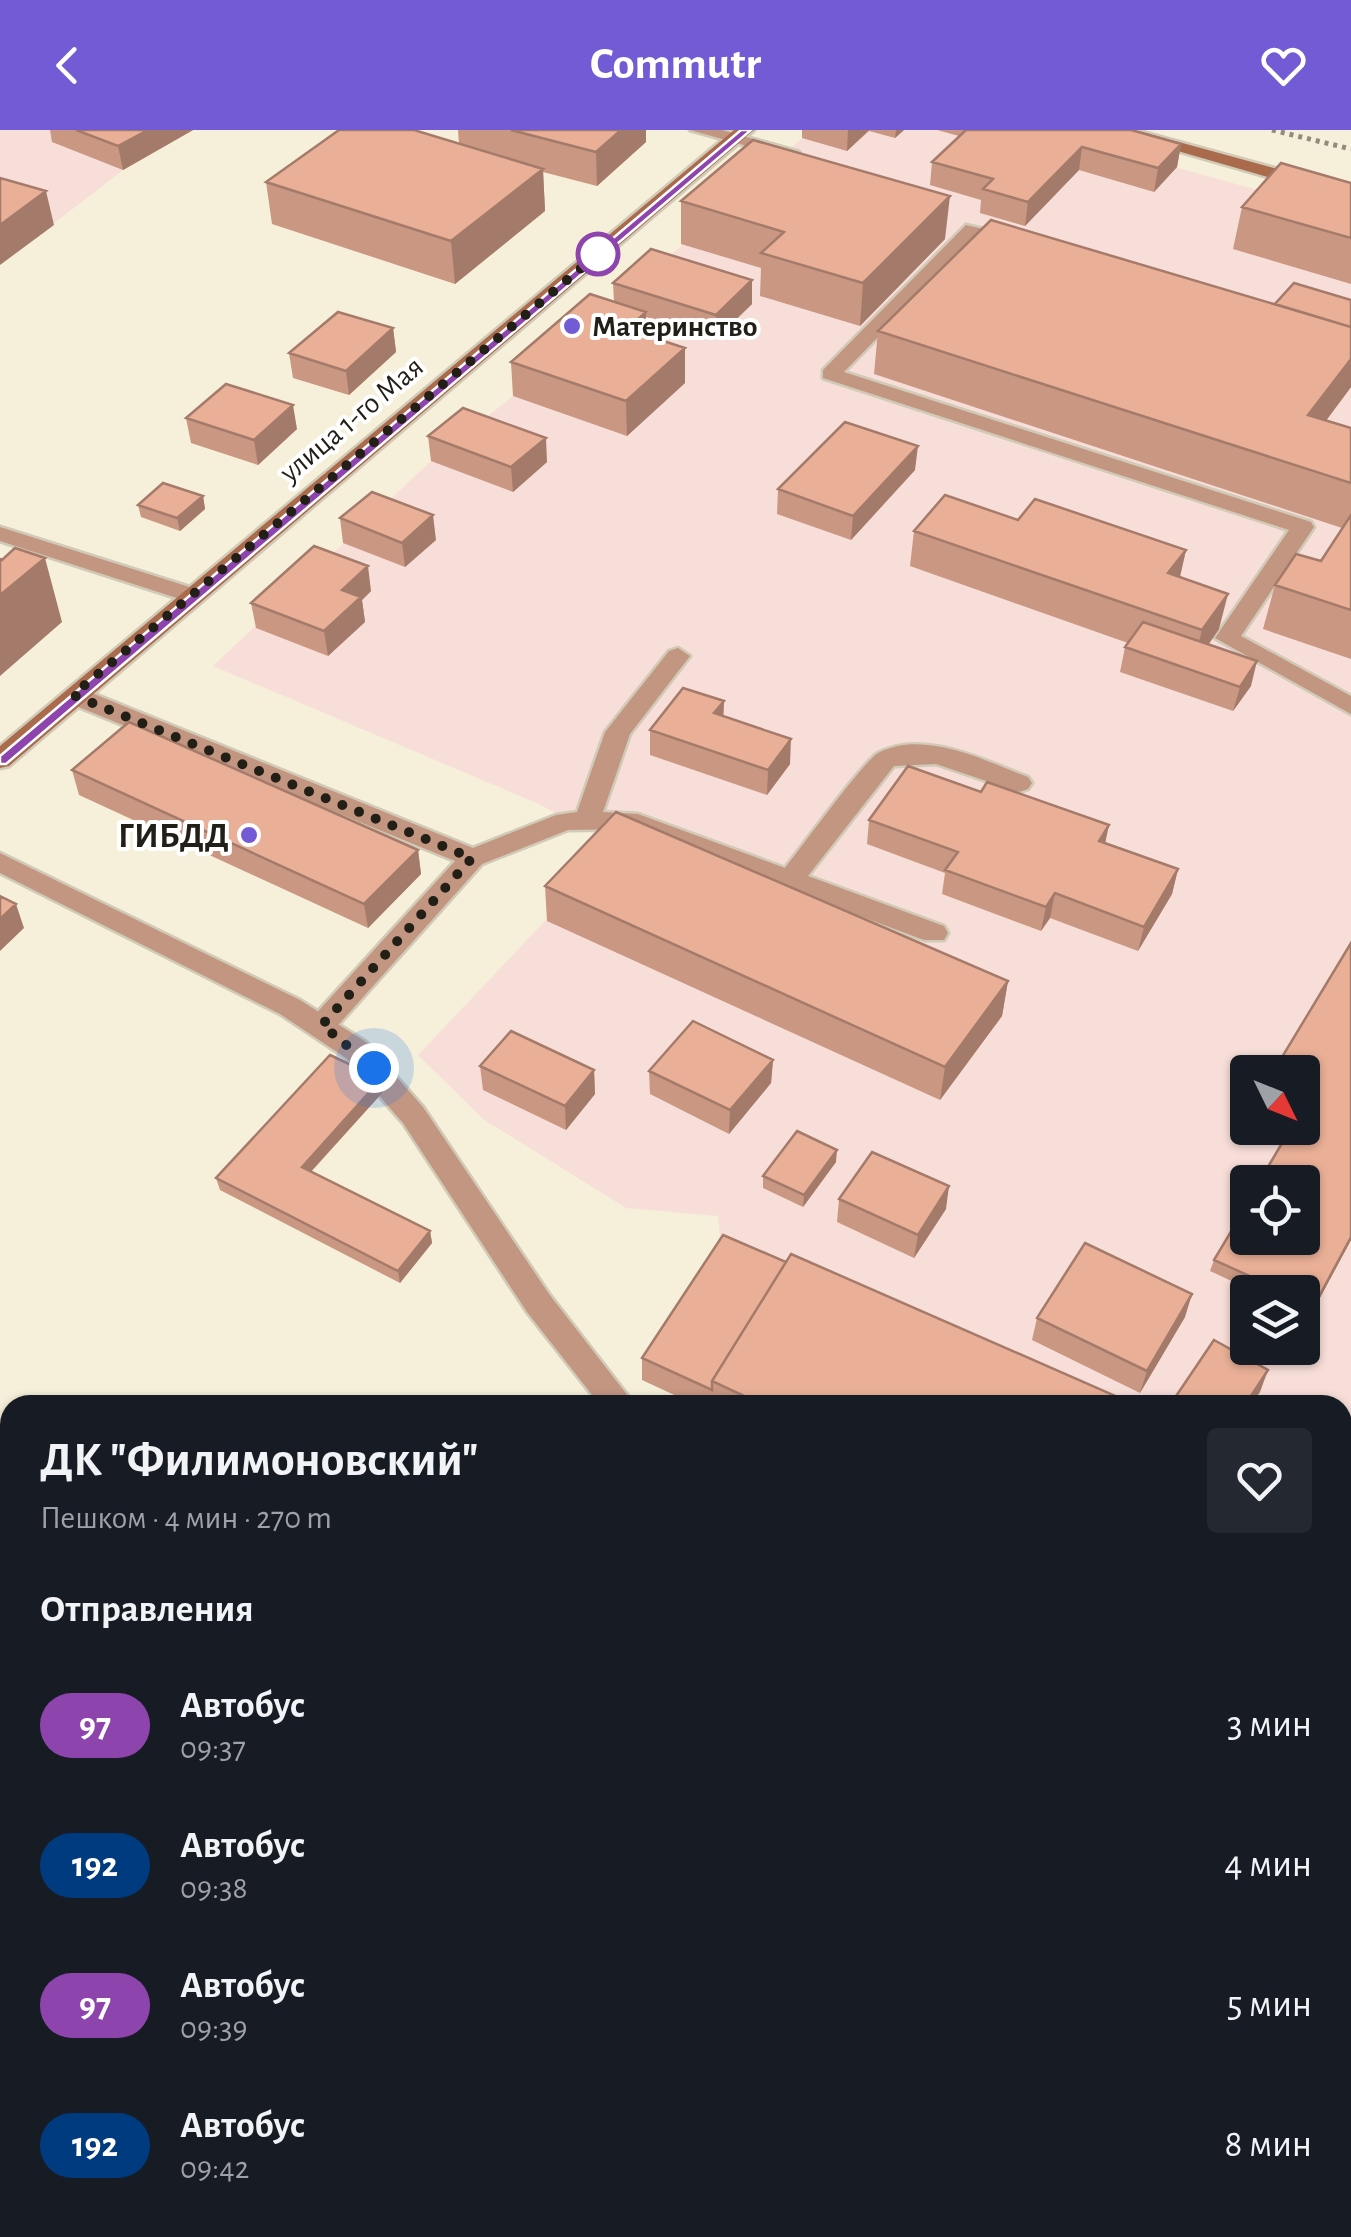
<!DOCTYPE html>
<html lang="ru">
<meta charset="utf-8">
<style>
:root{--surface:#171b24;--page:#242831;--text:#f1f3f6;--muted:#9ea1a6;--accent:#735bd6}
body{margin:0;font-family:"Alegreya Sans",sans-serif;background:var(--page);color:var(--text);height:100vh;display:flex;flex-direction:column;font-size:38px;white-space:nowrap}
*{box-sizing:border-box;margin:0}
p{font-size:32px;color:var(--muted)}
.icon{flex:none;width:55px;height:55px;fill:none;stroke:currentColor;stroke-width:2;stroke-linecap:round;stroke-linejoin:round}
.map{position:relative;flex:1;overflow:hidden}
.panel{position:absolute;left:0px;top:1265px;width:1352px;height:842px;display:flex;flex-direction:column;background:var(--surface);border-radius:30px 30px 0 0;box-shadow:0 2px 8px #0004}
.panel>*{flex:none}
.badge{padding:0 20px;border-radius:32px;font-size:35px;line-height:65px}
.needle{width:65px;rotate:133deg}
.controls{position:absolute;left:1230px;top:925px;display:grid;gap:20px}
.controls a{display:grid;place-items:center;width:90px;height:90px;border-radius:10px;background:var(--surface);box-shadow:0 2px 8px #0004;font-size:50px}
.you{position:absolute;width:50px;height:50px;margin:-25px;border:8px solid #fff;border-radius:50%;background:#1a73e8;box-shadow:0 0 0 15px #1a73e833}
.map>.badge{position:absolute;translate:-50% -50%;box-shadow:0 0 0 5px #fff}
h2{padding:0 40px;font-size:38px;line-height:90px}
.round{display:grid;place-items:center;flex:none;width:105px;height:105px;border-radius:10px;background:var(--page)}
.headline{display:flex;align-items:center;justify-content:space-between;height:170px;padding:0 40px}
h1{font-size:48px;font-weight:600;line-height:75px}
ul{padding:0;list-style:none}
li{display:flex;align-items:center;gap:30px;height:140px;padding:0 40px}
li div{flex:1}
li b{display:block;font-size:38px}
li em{font-style:normal}
li .badge{min-width:110px;font-weight:700;text-align:center}
header{display:flex;justify-content:space-between;align-items:center;height:130px;padding:0 40px;background:var(--accent);color:#fff;font-size:45px;font-weight:600}
.map>svg:first-child{display:block}
.industrial{fill:#f8ded8;fill-rule:evenodd}
.lines{fill:none;stroke-linecap:round;stroke-linejoin:round}
.lane-casing{stroke:#d0cab6;stroke-width:5}
.street-casing{stroke:#d0cab6;stroke-width:5}
.secondary-casing{stroke:#d0cab6;stroke-width:5}
.path-far1{stroke:#918c7d;stroke-width:5;stroke-dasharray:4 5;stroke-linecap:butt}
.path{stroke:#918c7d;stroke-width:8;stroke-dasharray:6 9;stroke-linecap:butt}
.lane{fill:#c39682;fill-rule:evenodd}
.street{fill:#c39682;fill-rule:evenodd}
.secondary{fill:#aa6b4d;fill-rule:evenodd}
.wall{fill:#c99782}
.shaded-wall{fill:#a47b6a}
.building{fill:#eab097;stroke:#a47b6a;stroke-width:2.5}
.line{fill:#8e44ad;stroke:#fff;stroke-width:2.5}
.walk{stroke:#221f17;stroke-width:10;stroke-dasharray:0 18}
.stop-dot{fill:#fff;stroke:#8e44ad;stroke-width:5}
.poi-dot{fill:#735bd6;stroke:#fff;stroke-width:4}
.labels{text-anchor:middle;stroke-width:8;stroke-linejoin:round;paint-order:stroke}
.far-poi-label{font-size:30px;font-weight:bold;fill:#221f17;stroke:#fff;text-anchor:start}
.far-street-label{font-size:30px;fill:#221f17;stroke:#fff}
.poi-label{font-size:35px;font-weight:bold;fill:#221f17;stroke:#fff;text-anchor:end}
</style>
<header><svg class="icon" aria-label="back" viewBox="0 0 24 24"><path d="M15 5l-7 7 7 7"/></svg>Commutr<svg class="icon" aria-label="heart" viewBox="0 0 24 24"><path d="M12 20l-8-8c-3-5 5-10 8-4 3-6 11-1 8 4z"/></svg></header>
<div class="map">
<svg width="1351" height="2107" viewBox="0 0 1351 2107">
<rect width="100%" height="100%" fill="#f6efd9"/>
<path class="industrial" d="M0 0H193L123 40 0 135Z
M811 0H1041L1351 86V1749L1342 1742V1275H696L643 1250 722 1128 718 1086 626 1078 483 989 418 925 616 716 539 674 213 536 431 331 513 266ZM1248 942H1302V998H1248ZM1248 1052H1302V1108H1248ZM1248 1162H1302V1218H1248Z"/>
<g class="lines">
<g class="lane-casing">
<path id="lane" d="M690 0H722L799 22 790 28Z
M966 95 983 99 844 242 1311 392 1314 397 1241 506 1351 566V584L1215 508 1289 400 823 248V240Z
M0 397 199 460 203 465 191 472 183 470 0 411Z
M678 518 690 526 630 604 603 682 638 684 785 738C801 718 863 632 878 623 924 599 985 631 1028 647L1032 653 1028 659 1019 662 936 634 894 636 808 746 944 796 948 803 944 810H924L627 699 568 700 482 734 332 902H312L308 895 312 888 455 731 64 571 61 565 73 557 82 559 473 718 556 685 577 682 605 602 669 521Z"/>
</g>
<g class="street-casing">
<path id="street" d="M0 723 300 870 366 912 423 977 549 1164 635 1275H600L527 1182 403 993 346 928 280 884 0 743Z
M1342 1882 1351 1885V1928L1342 1924Z"/>
</g>
<g class="secondary-casing">
<path id="secondary" d="M734 0H754L9 636 0 638V616Z
M1105 0H1135L1351 59V71Z"/>
</g>
<path class="path-far1" d="M1272 0 1351 19"/>
<path class="path" d="M1163 2107 1172 2098"/>
<use href="#lane" class="lane"/>
<use href="#street" class="street"/>
<use href="#secondary" class="secondary"/>
</g>
<path class="wall" d="M50 0H193L123 40 52 12Z
M458 0H646V12L597 56 543 42 545 81 455 154 272 94 266 52 459 14Z
M802 0H904L895 8 869 1 847 21 802 8Z
M937 0H1131L1181 14 1177 37 1154 62 1079 40 1025 96 980 83 981 70 930 55 932 32 959 6Z
M1351 53V154L1233 119 1242 77Z
M681 71 945 109 860 196 760 166 761 138 681 114Z
M613 153 752 174 716 209 646 187V206L685 218V253L627 306 513 266 511 232 614 172Z
M393 198 396 222 349 265 293 248 289 223Z
M878 201 1351 257 1326 291 1351 298V529L1263 499 1275 455 1321 431 1342 398 874 244Z
M186 288 297 299 258 335 191 313Z
M428 306 547 332 513 362 431 331Z
M915 340 851 410 777 384 778 359Z
M203 366 205 379 180 401 141 387 138 375Z
M340 388 436 410 405 437 343 413Z
M1018 390 1186 420 1180 447 1219 499 1209 514 1251 556 1233 581 1120 542 1125 517 1128 513 910 436 914 401Z
M371 461 362 470 365 492 328 526 256 498 251 473Z
M724 571 723 586 790 634 767 665 650 625V600Z
M72 640 418 720 421 744 368 798 79 665Z
M869 690 1105 713 1178 739 1172 764 1138 821 1050 788 1041 801 942 764 945 743 867 714Z
M545 756 1008 851 1002 886 940 970 547 791Z
M773 930 771 953 729 1004 650 964 649 941Z
M480 936 594 940 595 964 566 1000 483 960Z
M381 949 383 962 311 1042 430 1101 432 1113 400 1153 220 1060 216 1048Z
M1289 998H1302L1351 1110 1309 1188 1302 1185V1162H1255L1210 1141 1214 1130 1291 998Z
M836 1032 803 1077 763 1058V1046Z
M839 1069 946 1079 914 1128 837 1092Z
M1185 1187 1140 1263 1032 1210 1037 1188Z
M642 1228 1126 1275H696L642 1250Z"/>
<path class="shaded-wall" d="M148 0H193L123 40 118 16Z
M621 0H646V12L597 56 596 22Z
M848 0H869L847 21Z
M896 0H904L895 8Z
M1181 14 1177 37 1154 62 1158 38Z
M1082 17 1079 40 1025 96 1028 72Z
M543 39 545 81 455 154 451 111Z
M46 61 54 95 0 135V95Z
M950 66 945 109 860 196 863 153Z
M752 150V174L716 209V185Z
M646 182V217L627 199Z
M393 198 396 222 349 265 346 241Z
M685 218V253L627 306 626 271Z
M1351 229V257L1297 329 1308 285Z
M293 275 297 299 258 335 254 310Z
M546 308 547 332 513 362 511 337Z
M918 316 915 340 851 410 853 386Z
M203 366 205 379 180 401 177 388Z
M433 385 436 410 405 437 402 413Z
M1186 420 1178 455 1168 443Z
M45 428 62 492 0 546V465Z
M368 436 371 461 362 470 365 492 328 526 324 501 342 460Z
M1228 464 1219 499 1193 536 1202 500Z
M1257 531 1251 556 1233 581 1240 557Z
M724 571 723 596 714 583Z
M791 609 790 634 767 665 768 640Z
M1109 695 1104 719 1099 711Z
M418 720 421 744 368 798 364 774Z
M1178 739 1172 764 1138 821 1144 797Z
M1055 763 1050 788 1041 801 1046 777Z
M16 774 24 798 0 821V789Z
M1008 851 1002 886 940 970 945 937Z
M773 930 771 953 729 1004 730 980Z
M594 940 595 964 566 1000 565 976Z
M381 949 383 962 304 1049 302 1037Z
M837 1020 836 1032 803 1077 804 1065Z
M949 1056 946 1079 914 1128 918 1105Z
M430 1101 432 1113 400 1153 398 1141Z
M1351 1107V1110L1309 1188 1314 1176Z
M1192 1164 1185 1187 1140 1263 1147 1241Z
M1268 1240 1260 1262 1251 1275H1245Z"/>
<path class="building" d="M76 0H148L118 16Z
M339 0H414L543 39 451 111 266 52Z
M511 0H621L596 22Z
M966 0H1131L1181 14 1158 38 1082 17 1028 72 983 59 993 49 932 32Z
M753 10 950 66 863 153 761 123 784 102 681 71Z
M1281 33 1351 53V108L1242 77Z
M0 48 46 61 0 95Z
M991 90 1351 197V229L1308 285 1351 298V353L878 201Z
M651 119 752 150 716 185 613 153Z
M1294 153 1351 170V197L1275 174Z
M590 164 646 182 627 199 685 218 626 271 511 232Z
M338 182 393 198 346 241 289 223Z
M226 254 293 275 254 310 186 288Z
M463 278 546 308 511 337 428 306Z
M845 292 918 316 853 386 778 359Z
M163 353 203 366 177 388 138 375Z
M372 362 433 385 402 413 340 388Z
M945 365 1018 390 1035 369 1186 420 1168 443 1228 464 1202 500 914 401Z
M1351 385V480L1275 455 1296 424 1321 431Z
M314 416 368 436 342 460 361 467 324 501 251 473Z
M15 418 45 428 0 465V429L2 430Z
M1143 492 1257 531 1240 557 1125 517Z
M683 558 724 571 714 583 791 609 768 640 650 600Z
M129 592 418 720 364 774 72 640Z
M908 636 981 662 987 652 1109 695 1099 711 1178 739 1144 797 1055 763 1046 777 945 740 958 722 869 690Z
M616 682 1008 851 945 937 545 756Z
M0 766 16 774 0 789Z
M1351 813V1107L1314 1176 1302 1171V1162H1285L1214 1130 1248 1073V1108H1302V1052H1259L1291 998H1302V942H1273Z
M693 891 773 930 730 980 649 941Z
M511 901 594 940 565 976 480 936Z
M330 925 381 949 302 1037 430 1101 398 1141 216 1048Z
M797 1001 837 1020 804 1065 763 1046Z
M872 1022 949 1056 918 1105 839 1069Z
M723 1105 786 1132 712 1251V1260L642 1228Z
M1085 1113 1192 1164 1147 1241 1037 1188Z
M791 1124 1127 1271 1125 1275H763L712 1251Z
M1214 1210 1268 1240 1245 1275H1170Z"/>
<path class="line" d="M741 0H751L6 634H0V626Z"/>
<g class="lines">
<path class="walk" d="M374 938 322 895 472 728 73 565 598 124"/>
</g>
<circle class="stop-dot" cx="598" cy="124" r="20"/>
<g class="poi-dot">
<circle cx="572" cy="196" r="10"/>
<circle cx="249" cy="705" r="10"/>
</g>
<g class="labels">
<g class="far-poi-label">
<text x="592" y="206">Материнство</text>
</g>
<g class="far-street-label">
<text transform="translate(351 289) rotate(-40)" y="10">улица 1-го Мая</text>
</g>
<g class="poi-label">
<text x="229" y="717">ГИБДД</text>
</g>
</g>
</svg>
<div class="controls">
<a><svg class="needle" viewBox="-14 -14 28 28"><path d="M0-13l5 13h-10z" fill="#e53935"/><path d="M0 13l5-13h-10z" fill="#9ea1a6"/></svg></a>
<a><svg class="icon" aria-label="locate" viewBox="0 0 24 24"><circle cx="12" cy="12" r="6"/><path d="M12 2v4M12 18v4M2 12h4M18 12h4"/></svg></a>
<a><svg class="icon" aria-label="layers" viewBox="0 0 24 24"><path d="M12 4l9 5-9 5-9-5zM3 14l9 5 9-5"/></svg></a>
</div>
<div class="you" style="left:374px;top:938px"></div>
<section class="panel">
<div class="headline"><div><h1>ДК &quot;Филимоновский&quot;</h1><p>Пешком · 4 мин · 270 m</p></div><a class="round"><svg class="icon" aria-label="heart" viewBox="0 0 24 24"><path d="M12 20l-8-8c-3-5 5-10 8-4 3-6 11-1 8 4z"/></svg></a></div>
<h2>Отправления</h2>
<ul>
<li><span class="badge" style="background:#8e44ad;color:#fff">97</span><div><b>Автобус</b><p>09:37</p></div><em>3 мин</em></li>
<li><span class="badge" style="background:#003b80;color:#fff">192</span><div><b>Автобус</b><p>09:38</p></div><em>4 мин</em></li>
<li><span class="badge" style="background:#8e44ad;color:#fff">97</span><div><b>Автобус</b><p>09:39</p></div><em>5 мин</em></li>
<li><span class="badge" style="background:#003b80;color:#fff">192</span><div><b>Автобус</b><p>09:42</p></div><em>8 мин</em></li>
</ul>
</section>
</div>
